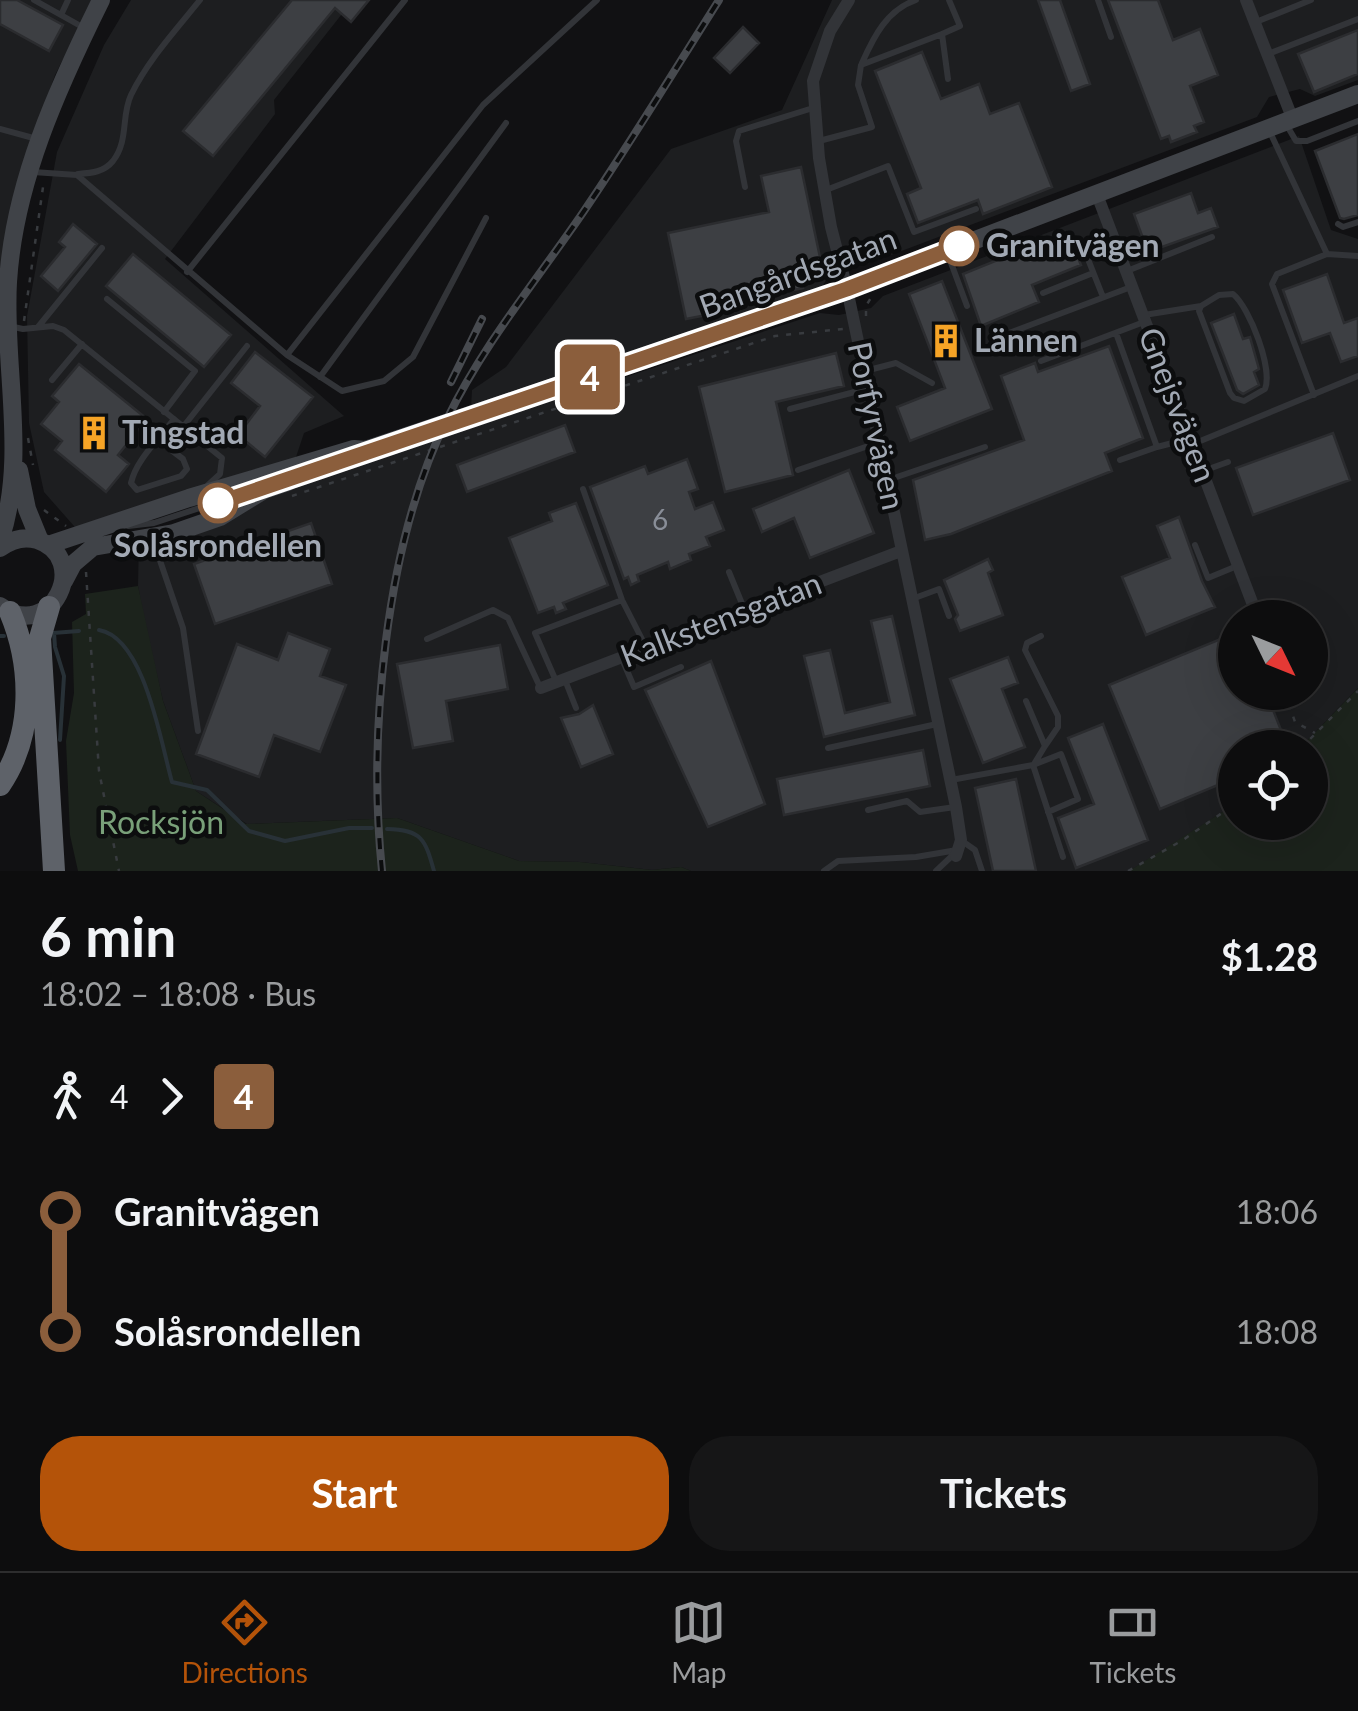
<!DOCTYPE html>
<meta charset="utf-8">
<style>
:root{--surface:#0d0d0e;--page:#161617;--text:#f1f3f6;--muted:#9a9c9e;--line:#2d2d2e;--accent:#b45309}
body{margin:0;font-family:Lato,sans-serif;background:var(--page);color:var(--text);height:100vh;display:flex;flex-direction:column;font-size:38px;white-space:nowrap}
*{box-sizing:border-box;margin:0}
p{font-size:32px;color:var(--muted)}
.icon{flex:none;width:55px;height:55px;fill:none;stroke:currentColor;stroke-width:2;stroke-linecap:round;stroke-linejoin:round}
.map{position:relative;height:871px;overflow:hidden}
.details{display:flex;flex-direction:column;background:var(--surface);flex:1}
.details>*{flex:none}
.badge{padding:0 20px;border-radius:8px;font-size:35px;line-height:65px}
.needle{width:65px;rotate:133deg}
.tools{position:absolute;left:1218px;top:600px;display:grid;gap:20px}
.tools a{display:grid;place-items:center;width:110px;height:110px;border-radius:50%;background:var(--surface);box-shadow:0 10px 40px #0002,0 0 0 2px var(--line);font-size:50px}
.map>.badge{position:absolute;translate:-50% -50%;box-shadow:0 0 0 5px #fff}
.legs{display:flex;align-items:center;gap:15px;height:110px;padding:0 40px;font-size:32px}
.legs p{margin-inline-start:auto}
.headline{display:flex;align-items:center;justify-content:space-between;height:170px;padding:0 40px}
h1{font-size:55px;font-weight:700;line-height:75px}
.cta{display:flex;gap:20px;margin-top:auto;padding:20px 40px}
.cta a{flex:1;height:115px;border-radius:40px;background:var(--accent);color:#fff;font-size:40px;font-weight:700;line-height:115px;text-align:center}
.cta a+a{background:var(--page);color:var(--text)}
ul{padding:0 40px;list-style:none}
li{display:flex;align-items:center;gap:35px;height:120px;font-size:38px}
li i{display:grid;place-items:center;width:15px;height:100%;margin:0 12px;background:currentColor}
li i::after{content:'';width:25px;height:25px;margin:-12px;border:8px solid;border-radius:50%;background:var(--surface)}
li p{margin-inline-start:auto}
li:first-child i{background:linear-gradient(#0000 50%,currentColor 0)}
li:last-child i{background:linear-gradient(currentColor 50%,#0000 0)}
.menu{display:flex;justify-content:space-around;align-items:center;height:140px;border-top:2px solid var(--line);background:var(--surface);font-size:28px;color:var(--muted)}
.menu a{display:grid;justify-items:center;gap:5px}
.menu .current{color:var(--accent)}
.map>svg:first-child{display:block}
.built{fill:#1d1e20;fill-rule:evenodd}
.green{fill:#1c231c}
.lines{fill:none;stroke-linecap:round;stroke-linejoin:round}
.stream{stroke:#283137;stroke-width:4}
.building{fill:#3d3f43;stroke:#2b2c2f;stroke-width:2.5}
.path{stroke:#383b3f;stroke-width:2.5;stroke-dasharray:5 8;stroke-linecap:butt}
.lane{stroke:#323438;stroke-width:6}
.street{stroke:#323438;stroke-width:12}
.secondary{stroke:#404348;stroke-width:18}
.highway{stroke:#5e6269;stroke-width:22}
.rail-casing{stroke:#474a4f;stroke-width:8}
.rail{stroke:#0c0d0e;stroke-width:4;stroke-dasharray:11;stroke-linecap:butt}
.line-1-casing{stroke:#fff;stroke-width:22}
.line-1{stroke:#8b5e3c;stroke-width:15}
.stop-1-dot{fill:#fff;stroke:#8b5e3c;stroke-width:5}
.labels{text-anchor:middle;stroke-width:9;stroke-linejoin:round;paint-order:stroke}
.number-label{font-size:28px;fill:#898e98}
.stop-label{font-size:32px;font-weight:bold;fill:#a2a9b4;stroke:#0c0d0e;text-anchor:start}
.street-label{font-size:32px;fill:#a2a9b4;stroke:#0c0d0e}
.poi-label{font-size:32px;font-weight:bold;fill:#a2a9b4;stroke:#0c0d0e;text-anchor:start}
.park-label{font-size:32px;fill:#79a079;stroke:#0c0d0e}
</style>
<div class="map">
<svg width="1358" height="871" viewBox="0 0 1358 871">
<rect width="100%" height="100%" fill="#111113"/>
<path class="built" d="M0 0H93L55 75 26 157 0 276Z
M131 0H353L274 100 275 114 165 259 344 416 304 433 292 469 81 534 44 492 29 423 27 316 57 152 104 45Z
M832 0H1358V80L1315 96 1300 89 1269 97 1257 117 867 264 854 256 830 258 832 270 822 287 471 408 472 390 506 367 671 149 782 110Z
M1299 136 1331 230 1358 239V688L1301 747 1235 748V804L1152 858 1129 871H691L681 867 652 870 580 862 519 861 397 818 247 824 196 791 163 701 145 624 138 586 139 537 820 313 839 315 871 308 883 296ZM1235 618H1310V692H1235Z"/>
<path class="green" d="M138 586 163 701 196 791 246 824 397 818 519 861 580 862 652 870 681 867 691 871H78L70 835 66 741 74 693 72 622 86 614 85 594Z
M1358 688V871H1129L1235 804V822H1310V748L1301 747Z"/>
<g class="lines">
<path class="stream" d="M99 630C145 638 161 744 172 782L207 790 249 831 285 841 349 828H372
M53 633 79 631
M54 633 55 647 64 676 60 740
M0 636H4
M387 829C422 830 425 839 434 871"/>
</g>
<path class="building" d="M0 0H17L63 25 49 51 0 24Z
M292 0H369L351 22 335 8 213 156 183 131Z
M1038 0H1060L1090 84 1071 91Z
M1108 0H1158L1173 40 1200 29 1218 75 1190 86 1204 122 1194 126 1197 132 1171 142 1169 136 1161 139Z
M743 27 759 43 730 73 714 58Z
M1358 30V74L1314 92 1298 54Z
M922 52 941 99 979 84 990 114 1019 103 1052 187 983 214 978 200 918 223 907 194 921 188 875 71Z
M1358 134V215L1344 219 1340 218 1315 151Z
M801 167 821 262 798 267 803 288 726 304 727 311 686 319 668 233 769 212 761 176Z
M1191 193 1198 213 1211 208 1218 227 1148 252 1134 214Z
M73 224 97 244 58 291 41 276 65 247 59 242Z
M1067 232 1081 265 1032 285 1039 302 981 326 963 274Z
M133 254 231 335 204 367 106 286Z
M1327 274 1344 323 1358 318V356L1341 362 1330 333 1302 343 1283 290Z
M942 281 992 409 910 441 897 407 945 388 909 294Z
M1234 314 1243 339 1250 337 1259 369 1254 372 1259 385 1243 394 1237 390 1211 323Z
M1109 346 1143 438 1105 453 1112 471 951 534 925 540 913 480 1024 440 1001 376 1035 363 1038 372Z
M255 352 313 397 265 457 238 435 260 406 231 383Z
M836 353 844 386 776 402 793 475 725 492 699 387Z
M79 364 147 419 118 455 129 464 106 492 55 450 62 441 41 424 59 402 52 396Z
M565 425 575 452 467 492 457 465Z
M1333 433 1350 480 1253 515 1236 468Z
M687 459 698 489 689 492 695 509 713 502 724 530 706 537 710 546 689 554 691 560 670 569 668 562 637 575 639 581 631 585 628 577 624 579 590 487 645 466 648 474Z
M849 470 874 533 810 558 794 518 762 532 753 509Z
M576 503 608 585 563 603 566 609 556 613 554 607 538 613 509 538 552 521 549 513Z
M1179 517 1202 581 1215 607 1146 635 1122 577 1170 558 1157 526Z
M311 523 332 584 215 624 194 564Z
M988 559 993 570 988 573 1003 615 960 631 955 619 958 615 944 580Z
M892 616 915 715 824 737 804 656 830 650 845 713 890 702 871 621Z
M288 633 330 649 320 676 346 685 320 752 274 735 259 777 196 754 237 644 278 660Z
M1235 633V692H1266L1288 748H1235V778L1160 809 1109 685Z
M500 645 508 689 446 701 453 741 413 748 397 664Z
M1008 657 1018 683 1002 689 1025 747 983 763 950 679Z
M711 661 765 804 708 827 645 690Z
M593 705 613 754 581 767 561 718 579 714Z
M1103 724 1148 840 1076 868 1058 818 1094 804 1068 738Z
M923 750 930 786 784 815 777 779Z
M1016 779 1036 871H993L975 788Z"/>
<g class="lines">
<path class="path" d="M866 316V306L872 296
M24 321 44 180
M28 438 33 465
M292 496 775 336 843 329
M44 510 66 526
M86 572 99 771 119 871
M1285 692 1295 722 1315 733
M1301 748 1358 691
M1128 871 1183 840 1235 804"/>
<path class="lane" d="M34 0 86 29
M1098 0 1111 37
M61 15 68 0
M1256 22 1311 0
M942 34 960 26 949 0
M1268 54 1358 19
M862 63C874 36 887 10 916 0
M1286 124 1296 141H1307L1358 121
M0 129 37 139
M1269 130 1327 254 1358 256
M819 141 872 127 858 85 861 65 942 34 948 79
M33 172 77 175 287 355 342 391 384 381 413 357 486 218
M78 174C92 173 104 172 113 161 129 140 121 116 131 95 148 60 176 30 200 0
M745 187 736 141 739 131 813 108
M826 190 888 166 914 232 976 209
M1338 224 1343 227 1358 222
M1082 244 1103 297
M947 252 967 306
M1127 271 1212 237
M187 272 405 0
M1043 293 1093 273
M107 299 195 371 164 412
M1144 315 1201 306 1199 311 1230 393 1234 398 1244 401 1265 389C1273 369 1250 308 1233 294L1219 295 1201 306
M9 326 23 329 53 326 64 330 222 458 220 474 208 485
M38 327 102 248
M1009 333 1131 287
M1116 333 1157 447 1188 439
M287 355 483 105 597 0
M1041 361 1144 322
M865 371 896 363 932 383
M320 377 506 123
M52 380 82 344
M1314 395 1272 284 1277 274 1327 254
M790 409 866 389
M183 427 247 346
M158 440 183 459 187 469 181 476 137 490 131 483C136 460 159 439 174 419
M1193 444 1358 376
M1120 460 1157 447
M798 470 877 443
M1203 471 1228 462
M888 480 985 447
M583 489 622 600 646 647
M128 526 154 523 245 493
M153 540 183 628 198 731
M1195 545 1208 578 1237 566
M729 572 745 611
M912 599 939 589 949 616
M1041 636 1027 643 1025 650 1058 716V727L1045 746
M427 639 493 610 508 618 540 687
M622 659 634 687 681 667
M565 680 576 708
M556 681 535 633 622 600
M1026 701 1045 746 1034 764
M828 748 937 724
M1033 765 1061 754 1078 799 1048 812
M951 780 1033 765 1063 857
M868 810 907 801 920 812 955 807
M962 841 975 850 982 871
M824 871 838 861 916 857 957 850
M936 871 954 854"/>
<path class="street" d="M849 0 830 31 813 81 819 158 831 227 847 289 956 807 961 840 956 856
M1246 0 1293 120
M1096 192 1258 618
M541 688 901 551"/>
<path class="secondary" d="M19 470 27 509 40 541
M0 540C28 459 3 366 8 282 14 183 58 87 101 0
M48 545 189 498 354 449 365 450 847 289 1358 94
M0 548C11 540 24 536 37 540 92 558 52 644 0 606
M64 581 73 564 93 547 174 533 220 517 264 490 288 482"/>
<path class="highway" d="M49 607 40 638 54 871
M0 785C34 735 33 667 10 612"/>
<g class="rail-casing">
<path id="rail" d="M451 382 482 319
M382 871C368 733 385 544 447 419 484 343 537 280 584 211 631 142 674 71 719 0"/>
</g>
<use href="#rail" class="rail"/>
</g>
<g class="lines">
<g class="line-1-casing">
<path id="line-1" d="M218 503 847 289 959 246"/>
</g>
<use href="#line-1" class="line-1"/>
</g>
<defs>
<g id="building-bare" transform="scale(2.7)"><path d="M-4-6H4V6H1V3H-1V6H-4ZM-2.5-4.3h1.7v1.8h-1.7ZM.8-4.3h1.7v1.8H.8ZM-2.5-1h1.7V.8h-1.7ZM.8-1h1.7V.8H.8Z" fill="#f6a426" stroke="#0c0d0e" stroke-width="2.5" paint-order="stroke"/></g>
</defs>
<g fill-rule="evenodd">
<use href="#building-bare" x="946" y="341"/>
<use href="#building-bare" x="94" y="433"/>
</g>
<g class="stop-1-dot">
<circle cx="959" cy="246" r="18"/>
<circle cx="218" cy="503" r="18"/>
</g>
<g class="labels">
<g class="number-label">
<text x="660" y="530">6</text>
</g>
<g class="stop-label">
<text x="986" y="257">Granitvägen</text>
<text x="218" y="557" text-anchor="middle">Solåsrondellen</text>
</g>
<g class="street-label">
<text transform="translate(798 273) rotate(-20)" y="11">Bangårdsgatan</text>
<text transform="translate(1177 405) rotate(69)" y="11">Gnejsvägen</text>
<text transform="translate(876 426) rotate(78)" y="11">Porfyrvägen</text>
<text transform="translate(721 620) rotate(-21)" y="11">Kalkstensgatan</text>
</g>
<g class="poi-label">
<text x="974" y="352">Lännen</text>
<text x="122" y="444">Tingstad</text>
</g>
<g class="park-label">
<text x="161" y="834">Rocksjön</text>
</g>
</g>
</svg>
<div class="tools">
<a><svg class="needle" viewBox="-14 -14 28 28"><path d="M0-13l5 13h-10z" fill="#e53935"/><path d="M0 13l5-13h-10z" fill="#9a9c9e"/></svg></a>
<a><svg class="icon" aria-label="locate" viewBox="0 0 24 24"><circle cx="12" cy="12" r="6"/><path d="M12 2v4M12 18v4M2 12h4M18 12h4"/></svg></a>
</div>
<b class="badge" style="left:590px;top:377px;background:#8b5e3c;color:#fff">4</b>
</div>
<section class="details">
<div class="headline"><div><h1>6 min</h1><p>18:02 – 18:08 · Bus</p></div><b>$1.28</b></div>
<div class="legs"><svg class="icon" aria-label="walk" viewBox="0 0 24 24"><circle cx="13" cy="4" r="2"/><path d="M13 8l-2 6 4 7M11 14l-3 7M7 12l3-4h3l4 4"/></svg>4<svg class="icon" aria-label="forward" viewBox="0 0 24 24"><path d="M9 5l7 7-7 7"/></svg><b class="badge" style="background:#8b5e3c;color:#fff">4</b></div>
<ul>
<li><i style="color:#8b5e3c"></i><b>Granitvägen</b><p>18:06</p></li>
<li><i style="color:#8b5e3c"></i><b>Solåsrondellen</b><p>18:08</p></li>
</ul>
<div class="cta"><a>Start</a><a>Tickets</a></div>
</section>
<nav class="menu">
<a class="current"><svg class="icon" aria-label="directions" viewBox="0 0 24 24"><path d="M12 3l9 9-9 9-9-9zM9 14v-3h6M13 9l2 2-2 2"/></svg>Directions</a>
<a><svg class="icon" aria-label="map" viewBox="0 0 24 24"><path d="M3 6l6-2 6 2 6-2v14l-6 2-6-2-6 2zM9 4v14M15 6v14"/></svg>Map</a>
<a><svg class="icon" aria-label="tickets" viewBox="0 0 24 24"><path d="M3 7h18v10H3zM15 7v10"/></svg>Tickets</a>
</nav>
